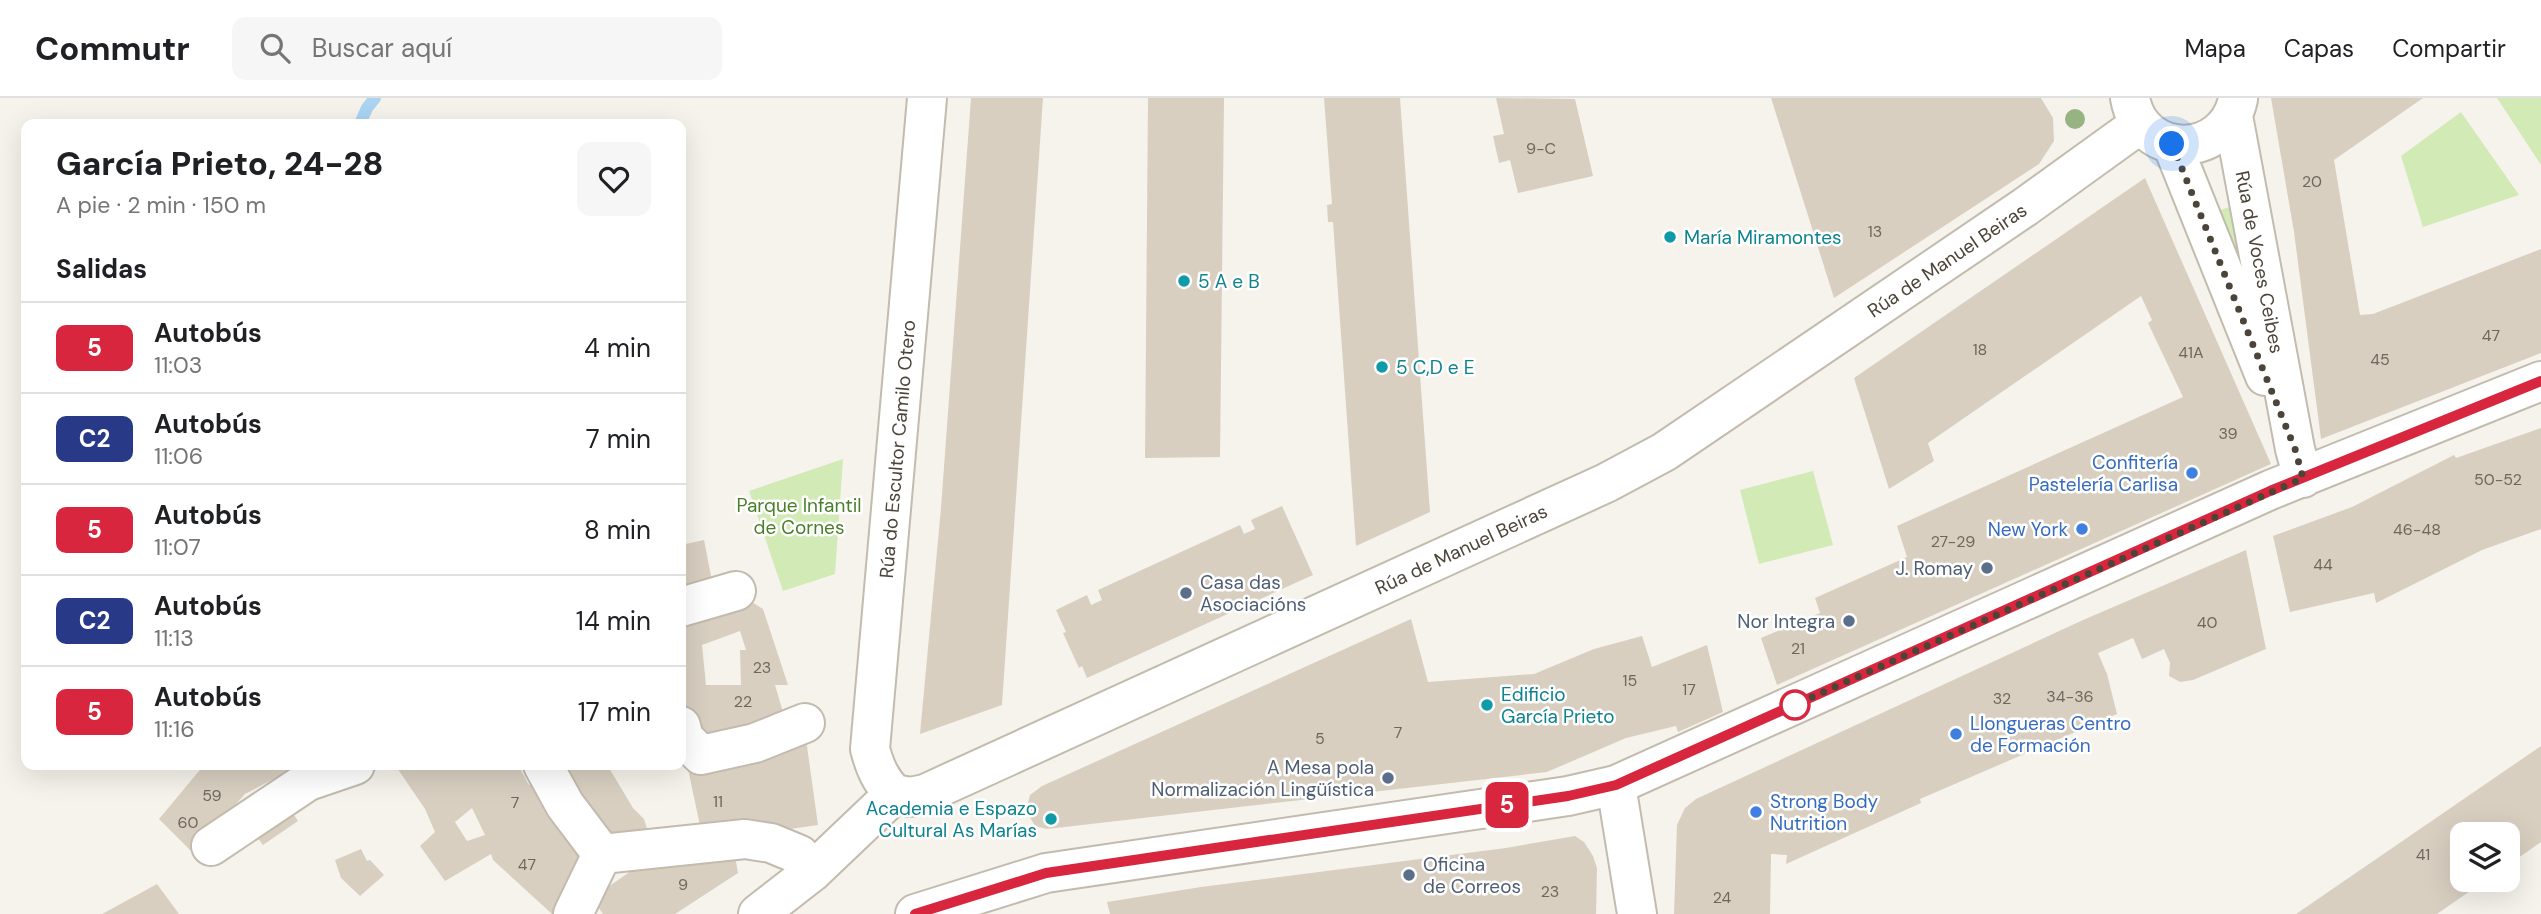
<!DOCTYPE html>
<html lang="es">
<meta charset="utf-8">
<style>
:root{--surface:#fff;--page:#f6f6f6;--text:#202124;--muted:#757577;--line:#e0e0e0}
body{margin:0;font-family:"DM Sans",sans-serif;background:var(--page);color:var(--text);height:100vh;display:flex;flex-direction:column;font-size:26px;white-space:nowrap}
*{box-sizing:border-box;margin:0}
p{font-size:23px;color:var(--muted)}
.icon{flex:none;width:38px;height:38px;fill:none;stroke:currentColor;stroke-width:2;stroke-linecap:round;stroke-linejoin:round}
.map{position:relative;flex:1;overflow:hidden}
.details{position:absolute;left:21px;top:21px;width:665px;height:651px;display:flex;flex-direction:column;background:var(--surface);border-radius:14px;box-shadow:0 7px 28px #0002}
.details>*{flex:none}
.badge{padding:0 14px;border-radius:10px;font-size:24px;line-height:46px}
.controls{position:absolute;left:2450px;top:724px;display:grid;gap:14px}
.controls a{display:grid;place-items:center;width:70px;height:70px;border-radius:14px;background:var(--surface);box-shadow:0 7px 28px #0002;font-size:35px}
.you{position:absolute;width:35px;height:35px;margin:-18px;border:5px solid #fff;border-radius:50%;background:#1a73e8;box-shadow:0 0 0 10px #1a73e833}
.map>.badge{position:absolute;translate:-50% -50%;box-shadow:0 0 0 4px #fff}
h2{padding:0 35px;font-size:26px;line-height:63px}
.round{display:grid;place-items:center;flex:none;width:74px;height:74px;border-radius:14px;background:var(--page)}
.summary{display:flex;align-items:center;justify-content:space-between;height:119px;padding:0 35px}
h1{font-size:33px;font-weight:800;line-height:52px}
ul{padding:0;list-style:none}
li{display:flex;align-items:center;gap:21px;height:91px;padding:0 35px;border-top:2px solid var(--line)}
li div{flex:1}
li b{display:block;font-size:26px}
li em{font-style:normal}
li .badge{min-width:77px;font-weight:700;text-align:center}
header{display:flex;align-items:center;gap:42px;box-sizing:border-box;height:98px;padding:0 35px;background:var(--surface);border-bottom:2px solid var(--line)}
header strong{font-size:33px}
nav{display:flex;gap:38px;margin-inline-start:auto;font-size:24px}
.search{width:490px;height:63px;background:var(--page);display:flex;align-items:center;gap:18px;box-sizing:border-box;padding:0 24px;border-radius:14px;color:var(--muted);font-size:26px}
.map>svg:first-child{display:block}
.green{fill:#d2eab5}
.lines{fill:none;stroke-linecap:round;stroke-linejoin:round}
.stream{stroke:#a9d4f2;stroke-width:12}
.building{fill:#d8cfc1;fill-rule:evenodd}
.minor-casing{stroke:#c2bbae;stroke-width:42}
.minor{stroke:#fff;stroke-width:38}
.tree{fill:#97b381}
.line-casing{stroke:#fff;stroke-width:16}
.line{stroke:#d7263d;stroke-width:10}
.walk{stroke:#4b4439;stroke-width:7;stroke-dasharray:0 12.6}
.culture-dot{fill:#0f9aa8;stroke:#fff;stroke-width:2.5}
.shop-dot{fill:#3f7fe0;stroke:#fff;stroke-width:2.5}
.service-dot{fill:#5c6f8a;stroke:#fff;stroke-width:2.5}
.stop-dot{fill:#fff;stroke:#d7263d;stroke-width:3.5}
.labels{text-anchor:middle;stroke-width:5;stroke-linejoin:round;paint-order:stroke}
.number-label{font-size:16px;fill:#6e675b}
.culture-label{font-size:19px;fill:#0d838f;stroke:#fff;text-anchor:start}
.street-label{font-size:19px;fill:#4b4439;stroke:#fff}
.shop-label{font-size:19px;fill:#366cbe;stroke:#fff;text-anchor:end}
.park-label{font-size:19px;fill:#4a7f2a;stroke:#fff}
.service-label{font-size:19px;fill:#4e5e75;stroke:#fff;text-anchor:end}
</style>
<header>
<strong>Commutr</strong>
<div class="search"><svg class="icon" aria-label="search" viewBox="0 0 24 24"><circle cx="10" cy="10" r="6"/><path d="M15 15l6 6"/></svg>Buscar aquí</div>
<nav><a>Mapa</a><a>Capas</a><a>Compartir</a></nav>
</header>
<div class="map">
<svg width="2541" height="816" viewBox="0 0 2541 816">
<rect width="100%" height="100%" fill="#f6f3ec"/>
<path class="green" d="M2497 0H2541V67Z
M2461 14 2519 97 2423 129 2401 58Z
M2240 106 2256 212 2210 115Z
M843 361 835 476 783 493 749 393Z
M1813 373 1833 447 1759 466 1740 392Z"/>
<g class="lines">
<path class="stream" d="M360 26 367 10 375 0"/>
</g>
<path class="building" d="M971 0H1043L1002 607 920 636 941 410Z
M1148 0H1224L1220 359 1145 360Z
M1324 0H1400L1430 414 1356 448 1333 124H1328L1327 107 1332 106Z
M1496 0 1575 1 1593 78 1518 95 1510 62 1499 65 1493 38 1504 36Z
M1771 0H2041L2053 20 2054 43 2039 66 1834 200Z
M2271 0H2423L2334 62 2360 217 2373 216 2541 151V255L2321 341 2294 134Z
M2145 80 2271 366 1777 587 1761 540 1820 515 1815 500 1907 459 1897 428 2183 299 2148 225 2152 222 2141 198 1928 345 1934 363 1889 391 1854 280Z
M2541 330V431L2482 452 2376 505 2374 495 2290 514 2273 438 2352 409 2454 357 2456 360Z
M1282 408 1313 477 1087 580 1082 568 1079 570 1063 535 1066 534 1056 512 1087 497 1091 507 1102 502 1098 492 1240 427 1244 436 1255 431 1251 422Z
M704 442 713 488 681 495V447Z
M2246 452 2266 551 2193 582 2180 584 2169 578 2170 565 2164 551 2142 561 2133 540 2098 555 2107 576 2117 616 1920 701 1921 705 1786 766 1787 757 1771 756 1770 816H1674L1677 727 1685 710 1696 701 2083 522Z
M747 501 763 511 788 587H775L785 621 756 638 699 637 681 619V523ZM740 533 746 552H740L741 587H706L702 547Z
M1411 521 1428 584 1534 576 1594 551 1642 538 1652 569 1707 547 1723 614 1678 634 1676 628 1626 640 1547 674 1047 731 1035 728 1026 713 1030 697 1042 688Z
M805 634 818 727 749 737H702L688 671Z
M2541 648V744L2508 767V737H2462V782H2486L2437 816H2296Z
M204 667H312L285 675 245 696 193 755 159 721Z
M395 667H518L529 687 540 683 582 755 559 813 552 816 493 762 491 756 445 783 420 748 435 734 425 711ZM472 710 485 737 467 743 455 724Z
M553 667H616L609 670 633 710 644 721 651 744 615 739Z
M290 711 298 723 263 747 254 735Z
M1575 738 1584 744 1593 758 1597 770 1596 816H1110L1107 804 1201 789 1506 750Z
M733 746 738 775 675 816H603L592 800 634 771Z
M361 751 367 763 370 762 384 777 360 798 341 780 335 762Z
M157 786 179 816H102L115 809Z"/>
<g class="lines">
<g class="minor-casing">
<path id="minor" d="M2130 0C2141 62 2225 62 2238 1
M2233 18 2295 351 2303 380
M2172 46 2265 278
M681 509 736 493
M681 628 684 640 701 657 755 645 805 625
M543 667 565 707 602 756
M1616 687 1637 816
M894 696 910 699 925 696 1606 385 1664 354 2025 109 2140 26
M894 696C880 682 875 669 870 651L927 0
M211 748 308 683 355 667
M573 816 602 756 745 741 771 745 800 757 812 774
M758 816 812 774 894 696
M915 816 1046 775 1568 698 1616 687 2270 392 2541 283"/>
</g>
<use href="#minor" class="minor"/>
</g>
<circle class="tree" cx="2075" cy="21" r="10"/>
<g class="lines">
<g class="line-casing">
<path id="line" d="M915 816 1046 775 1568 698 1616 687 2270 393 2541 283"/>
</g>
<use href="#line" class="line"/>
<path class="walk" d="M1795 607 1792 608 2303 380 2295 351 2172 46"/>
</g>
<g class="culture-dot">
<circle cx="1670" cy="139" r="7"/>
<circle cx="1184" cy="183" r="7"/>
<circle cx="1382" cy="269" r="7"/>
<circle cx="1487" cy="607" r="7"/>
<circle cx="1051" cy="721" r="7"/>
</g>
<g class="shop-dot">
<circle cx="2192" cy="375" r="7"/>
<circle cx="2082" cy="431" r="7"/>
<circle cx="1956" cy="636" r="7"/>
<circle cx="1756" cy="714" r="7"/>
</g>
<g class="service-dot">
<circle cx="1987" cy="470" r="7"/>
<circle cx="1186" cy="495" r="7"/>
<circle cx="1849" cy="523" r="7"/>
<circle cx="1388" cy="680" r="7"/>
<circle cx="1409" cy="777" r="7"/>
</g>
<circle class="stop-dot" cx="1795" cy="607" r="14"/>
<g class="labels">
<g class="number-label">
<text x="1541" y="56">9-C</text>
<text x="2312" y="89">20</text>
<text x="1875" y="139">13</text>
<text x="2491" y="243">47</text>
<text x="1980" y="257">18</text>
<text x="2191" y="260">41A</text>
<text x="2380" y="267">45</text>
<text x="2228" y="341">39</text>
<text x="2498" y="387">50-52</text>
<text x="2417" y="437">46-48</text>
<text x="1953" y="449">27-29</text>
<text x="2323" y="472">44</text>
<text x="2207" y="530">40</text>
<text x="1798" y="556">21</text>
<text x="762" y="575">23</text>
<text x="1630" y="588">15</text>
<text x="1689" y="597">17</text>
<text x="2070" y="604">34-36</text>
<text x="2002" y="606">32</text>
<text x="743" y="609">22</text>
<text x="1398" y="640">7</text>
<text x="1320" y="646">5</text>
<text x="212" y="703">59</text>
<text x="718" y="709">11</text>
<text x="515" y="710">7</text>
<text x="188" y="730">60</text>
<text x="2423" y="762">41</text>
<text x="527" y="772">47</text>
<text x="683" y="792">9</text>
<text x="1550" y="799">23</text>
<text x="1722" y="805">24</text>
</g>
<g class="culture-label">
<text x="1684" y="146">María Miramontes</text>
<text x="1198" y="190">5 A e B</text>
<text x="1396" y="276">5 C,D e E</text>
<text x="1501" y="603">Edificio<tspan x="1501" dy="22">García Prieto</tspan></text>
<text x="1037" y="717" text-anchor="end">Academia e Espazo<tspan x="1037" dy="22">Cultural As Marías</tspan></text>
</g>
<g class="street-label">
<text transform="translate(1947 162) rotate(-34)" y="7">Rúa de Manuel Beiras</text>
<text transform="translate(2260 164) rotate(79)" y="7">Rúa de Voces Ceibes</text>
<text transform="translate(897 351) rotate(-85)" y="7">Rúa do Escultor Camilo Otero</text>
<text transform="translate(1461 451) rotate(-25)" y="7">Rúa de Manuel Beiras</text>
</g>
<g class="shop-label">
<text x="2178" y="371">Confitería<tspan x="2178" dy="22">Pastelería Carlisa</tspan></text>
<text x="2068" y="438">New York</text>
<text x="1970" y="632" text-anchor="start">Llongueras Centro<tspan x="1970" dy="22">de Formación</tspan></text>
<text x="1770" y="710" text-anchor="start">Strong Body<tspan x="1770" dy="22">Nutrition</tspan></text>
</g>
<g class="park-label">
<text x="799" y="414">Parque Infantil<tspan x="799" dy="22">de Cornes</tspan></text>
</g>
<g class="service-label">
<text x="1973" y="477">J. Romay</text>
<text x="1200" y="491" text-anchor="start">Casa das<tspan x="1200" dy="22">Asociacións</tspan></text>
<text x="1835" y="530">Nor Integra</text>
<text x="1374" y="676">A Mesa pola<tspan x="1374" dy="22">Normalización Lingüística</tspan></text>
<text x="1423" y="773" text-anchor="start">Oficina<tspan x="1423" dy="22">de Correos</tspan></text>
</g>
</g>
</svg>
<div class="controls">
<a><svg class="icon" aria-label="layers" viewBox="0 0 24 24"><path d="M12 4l9 5-9 5-9-5zM3 14l9 5 9-5"/></svg></a>
</div>
<div class="you" style="left:2172px;top:46px"></div>
<b class="badge" style="left:1507px;top:707px;background:#d7263d;color:#fff">5</b>
<section class="details">
<div class="summary"><div><h1>García Prieto, 24-28</h1><p>A pie · 2 min · 150 m</p></div><a class="round"><svg class="icon" aria-label="heart" viewBox="0 0 24 24"><path d="M12 20l-8-8c-3-5 5-10 8-4 3-6 11-1 8 4z"/></svg></a></div>
<h2>Salidas</h2>
<ul>
<li><span class="badge" style="background:#d7263d;color:#fff">5</span><div><b>Autobús</b><p>11:03</p></div><em>4 min</em></li>
<li><span class="badge" style="background:#283a87;color:#fff">C2</span><div><b>Autobús</b><p>11:06</p></div><em>7 min</em></li>
<li><span class="badge" style="background:#d7263d;color:#fff">5</span><div><b>Autobús</b><p>11:07</p></div><em>8 min</em></li>
<li><span class="badge" style="background:#283a87;color:#fff">C2</span><div><b>Autobús</b><p>11:13</p></div><em>14 min</em></li>
<li><span class="badge" style="background:#d7263d;color:#fff">5</span><div><b>Autobús</b><p>11:16</p></div><em>17 min</em></li>
</ul>
</section>
</div>
